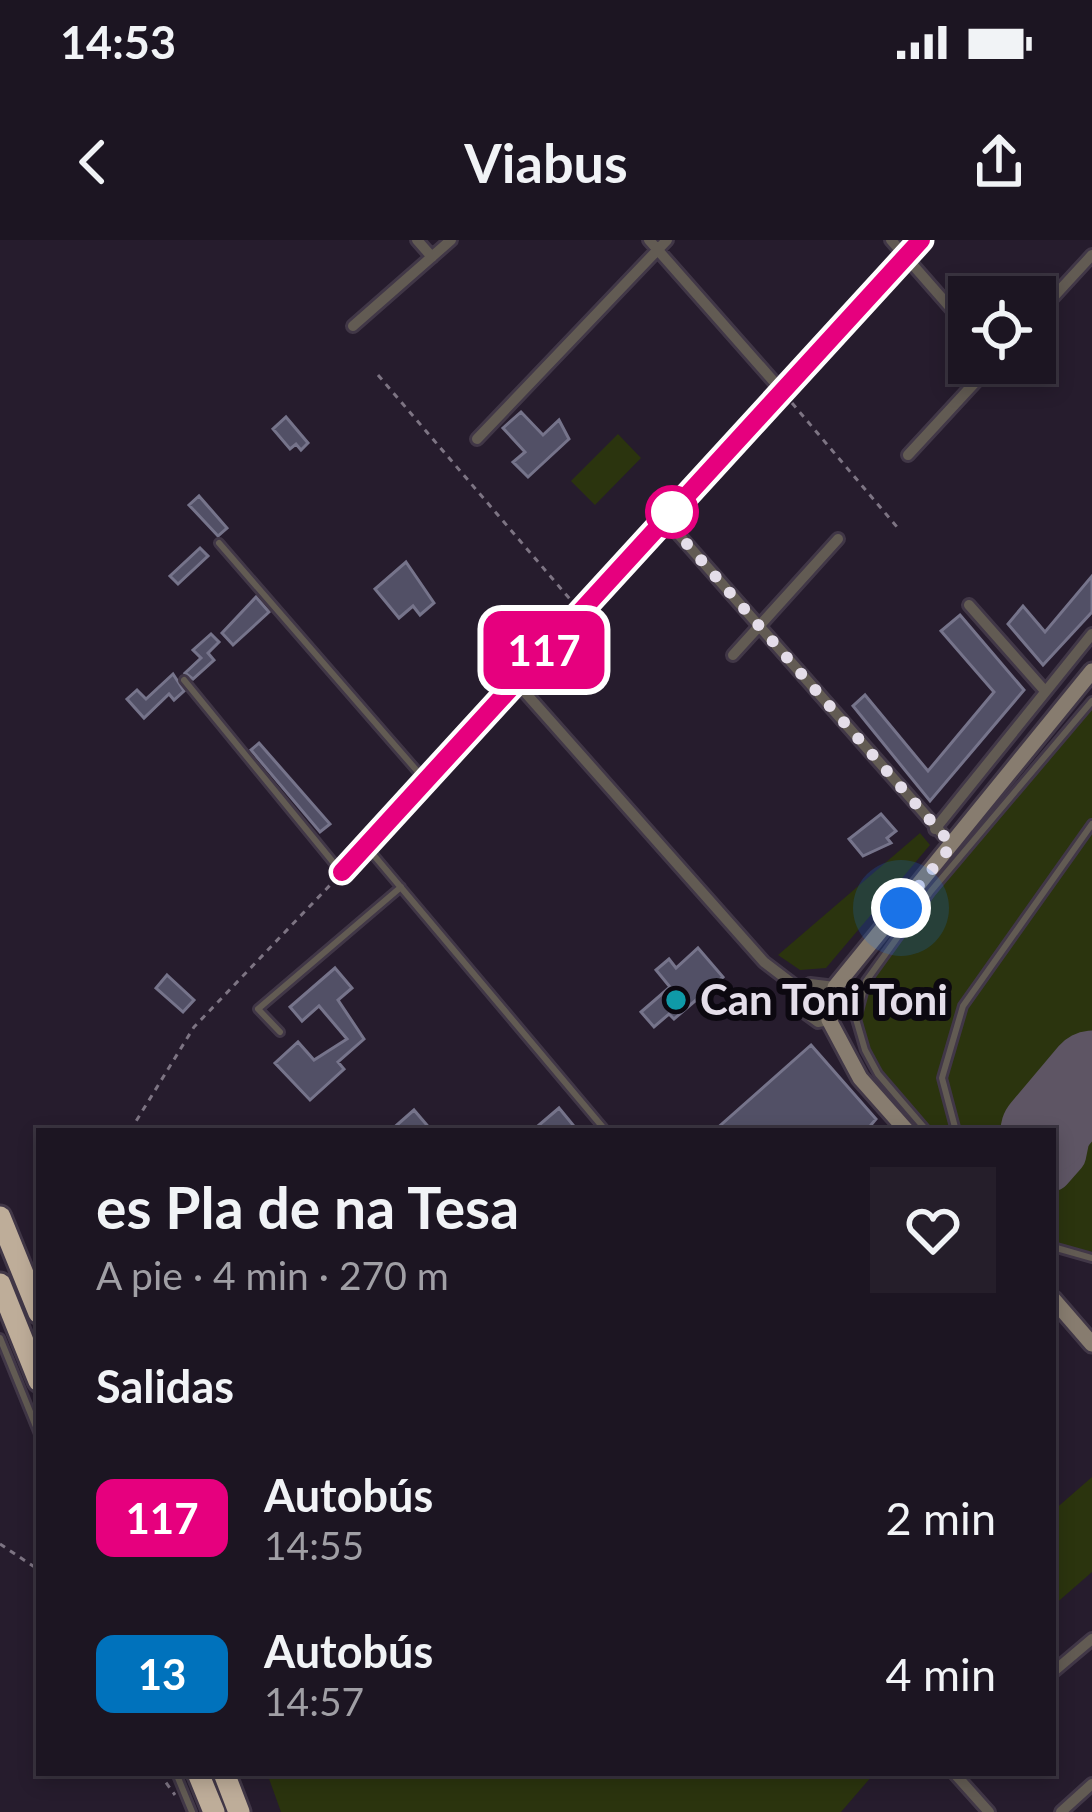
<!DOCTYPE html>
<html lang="es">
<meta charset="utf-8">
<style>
:root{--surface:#1c1522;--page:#251e2a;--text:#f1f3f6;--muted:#a09fa5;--line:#3a3440}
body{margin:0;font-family:Lato,sans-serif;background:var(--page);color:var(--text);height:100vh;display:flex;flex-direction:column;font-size:45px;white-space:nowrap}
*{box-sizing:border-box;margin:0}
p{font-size:39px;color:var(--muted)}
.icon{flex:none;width:66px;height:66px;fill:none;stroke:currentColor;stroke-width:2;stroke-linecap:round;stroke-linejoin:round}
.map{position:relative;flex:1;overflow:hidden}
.side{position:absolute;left:36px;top:888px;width:1020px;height:648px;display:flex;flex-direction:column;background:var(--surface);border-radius:0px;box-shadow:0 6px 18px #0003,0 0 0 3px var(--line)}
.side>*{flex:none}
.badge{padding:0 24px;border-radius:18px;font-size:42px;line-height:78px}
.buttons{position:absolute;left:948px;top:36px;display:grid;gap:24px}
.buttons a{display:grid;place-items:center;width:108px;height:108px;border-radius:0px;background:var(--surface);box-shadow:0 6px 18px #0003,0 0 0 3px var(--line);font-size:60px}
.you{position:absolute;width:60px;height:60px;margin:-30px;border:9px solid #fff;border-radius:50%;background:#1a73e8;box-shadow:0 0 0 18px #1a73e833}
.map>.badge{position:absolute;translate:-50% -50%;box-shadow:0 0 0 6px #fff}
h2{padding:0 60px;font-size:45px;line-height:108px}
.round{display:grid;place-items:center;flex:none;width:126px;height:126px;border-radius:0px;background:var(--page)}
.head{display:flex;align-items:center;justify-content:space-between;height:204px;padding:0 60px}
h1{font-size:57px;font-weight:700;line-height:90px}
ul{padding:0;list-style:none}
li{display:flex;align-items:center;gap:36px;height:156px;padding:0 60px}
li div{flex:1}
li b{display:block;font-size:45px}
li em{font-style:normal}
li .badge{min-width:132px;font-weight:700;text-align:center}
.status{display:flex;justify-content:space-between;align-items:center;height:84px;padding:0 60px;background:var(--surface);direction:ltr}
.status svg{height:33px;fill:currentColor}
header{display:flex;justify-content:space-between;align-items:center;height:156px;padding:0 60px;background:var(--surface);font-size:54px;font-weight:700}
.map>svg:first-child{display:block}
.green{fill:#2b340e}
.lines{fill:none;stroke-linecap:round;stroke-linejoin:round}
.taxiway{stroke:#5e5564;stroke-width:36}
.runway{stroke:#5e5564;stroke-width:87}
.building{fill:#525066;stroke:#76748b;stroke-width:3}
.lane-casing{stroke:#413747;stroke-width:12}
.street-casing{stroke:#413747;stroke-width:16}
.secondary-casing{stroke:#413747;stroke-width:21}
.highway-casing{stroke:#413747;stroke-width:27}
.path{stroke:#7d7483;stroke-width:3;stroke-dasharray:6 6;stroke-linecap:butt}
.lane{stroke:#625b53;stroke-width:6}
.street{stroke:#625b53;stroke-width:10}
.secondary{stroke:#877c6f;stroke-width:15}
.highway{stroke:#bead99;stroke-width:21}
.line-casing{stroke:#fff;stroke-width:27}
.line{stroke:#e6007e;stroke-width:18}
.walk{stroke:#e4dde9;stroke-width:12;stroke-dasharray:0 21.6}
.stop-dot{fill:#fff;stroke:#e6007e;stroke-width:6}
.culture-dot{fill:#0f9aa8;stroke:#0c0810;stroke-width:4.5}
.labels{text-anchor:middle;stroke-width:12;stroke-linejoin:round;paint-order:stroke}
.poi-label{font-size:42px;font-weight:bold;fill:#e4dde9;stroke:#0c0810;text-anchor:start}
</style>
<div class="status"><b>14:53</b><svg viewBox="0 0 49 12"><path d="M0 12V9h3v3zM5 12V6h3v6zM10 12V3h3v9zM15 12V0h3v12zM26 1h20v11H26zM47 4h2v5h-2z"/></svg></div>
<header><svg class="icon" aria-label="back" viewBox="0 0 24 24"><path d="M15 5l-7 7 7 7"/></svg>Viabus<svg class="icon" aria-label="share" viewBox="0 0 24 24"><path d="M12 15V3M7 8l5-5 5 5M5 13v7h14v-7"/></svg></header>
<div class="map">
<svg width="1092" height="1572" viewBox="0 0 1092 1572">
<rect width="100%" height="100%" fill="#261c2d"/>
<path class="green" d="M618 194 641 218 595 265 571 241Z
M1092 460V797L1012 891H927C873 829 838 802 877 719Z
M920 593 930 605 826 728 800 730 778 715Z
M1092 867V1012L1053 1002V947L1076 921 1083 877Z
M1092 1237V1332L1053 1366V1271Z
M267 1533H869L872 1536 841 1572H281Z"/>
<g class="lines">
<path class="taxiway" d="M1053 933 1068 916 1082 848"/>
<path class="runway" d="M1044 891 1092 834"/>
</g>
<path class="building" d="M521 172 543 195 559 180 569 199 528 237 513 222 525 212 503 188Z
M286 177 308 203 301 210 296 204 290 209 273 189Z
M199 256 227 288 218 296 189 265Z
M200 308 208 316 178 344 170 336Z
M406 322 434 363 420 375 413 366 399 378 375 349Z
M1092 336V372L1043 425 1008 384 1023 366 1045 392Z
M256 357 269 372 233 405 222 393Z
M960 375 1024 450 930 561 853 466 865 455 928 531 994 452 941 391Z
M211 394 219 402 208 413 214 420 193 439 185 433 201 418 193 410Z
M173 434 184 451 174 460 169 454 144 478 127 459 137 450 146 459Z
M259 503 330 584 320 592 251 510Z
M881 574 896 591 887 598 891 603 863 616 849 599Z
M698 708 723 737 674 779 669 774 654 787 641 772 670 747 656 730 669 719 676 728Z
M335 728 352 748 338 760 364 799 338 822 344 829 310 860 275 823 298 802 314 820 347 799 319 766 302 781 290 767Z
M167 735 194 760 183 772 156 748Z
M811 805 876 879 866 891H714Z
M559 868 578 891H532Z
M414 870 432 891H390Z"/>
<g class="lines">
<g class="lane-casing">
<path id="lane" d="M219 303 425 540
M184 440 342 633
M366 606 606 891
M280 792 258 769 401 647
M927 891 878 834 865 810 856 779 866 741 931 651 1092 461
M956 891 942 838 963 766 1092 584
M1053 1007 1092 1018
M0 1098 39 1194
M176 1533 192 1572"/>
</g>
<g class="street-casing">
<path id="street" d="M417 0 432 17
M649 0 783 152
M891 0 969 89
M1035 77 1092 15
M353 86 451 0
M477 199 667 0
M908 215 993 123
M665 279 952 605
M969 365 1045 451
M733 415 838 299
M515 441 764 722 802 751
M935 589 1092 394
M342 633 921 0
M802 751 807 774 818 782 829 780
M802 751 810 744 835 747
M1053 1432 1092 1399
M954 1533 989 1572
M1061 1572 1092 1544"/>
</g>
<g class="secondary-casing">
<path id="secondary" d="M907 891 860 838 829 780 839 766 835 747 1092 431
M1053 1059 1092 1104"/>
</g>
<g class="highway-casing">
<path id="highway" d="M0 977 39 1073
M0 1044 39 1141
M198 1533 214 1572
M224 1533 239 1572"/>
</g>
<path class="path" d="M378 135 575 365
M792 163 897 287
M130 891 194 787 333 642
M0 1304 39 1330
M159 1533 175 1555"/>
<use href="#lane" class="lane"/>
<use href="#street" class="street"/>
<use href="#secondary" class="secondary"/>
<use href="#highway" class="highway"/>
</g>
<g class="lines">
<g class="line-casing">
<path id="line" d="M342 632 921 0"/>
</g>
<use href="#line" class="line"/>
<path class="walk" d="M672 272 665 279 952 605 901 668"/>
</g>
<circle class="stop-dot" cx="672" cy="272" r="24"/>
<circle class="culture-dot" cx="676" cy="760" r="12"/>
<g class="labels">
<g class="poi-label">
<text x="700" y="775">Can Toni Toni</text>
</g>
</g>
</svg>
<div class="buttons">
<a><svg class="icon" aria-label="locate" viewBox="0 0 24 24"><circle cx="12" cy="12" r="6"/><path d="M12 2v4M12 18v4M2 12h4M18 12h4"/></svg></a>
</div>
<div class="you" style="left:901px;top:668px"></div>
<b class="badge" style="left:544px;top:410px;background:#e6007e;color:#fff">117</b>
<section class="side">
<div class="head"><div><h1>es Pla de na Tesa</h1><p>A pie · 4 min · 270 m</p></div><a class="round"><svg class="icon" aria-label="heart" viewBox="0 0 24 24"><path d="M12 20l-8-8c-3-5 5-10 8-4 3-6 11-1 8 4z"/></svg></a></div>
<h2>Salidas</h2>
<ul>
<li><span class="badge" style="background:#e6007e;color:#fff">117</span><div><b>Autobús</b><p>14:55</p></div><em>2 min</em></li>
<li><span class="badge" style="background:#0072bc;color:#fff">13</span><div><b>Autobús</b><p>14:57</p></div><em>4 min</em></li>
</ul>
</section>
</div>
